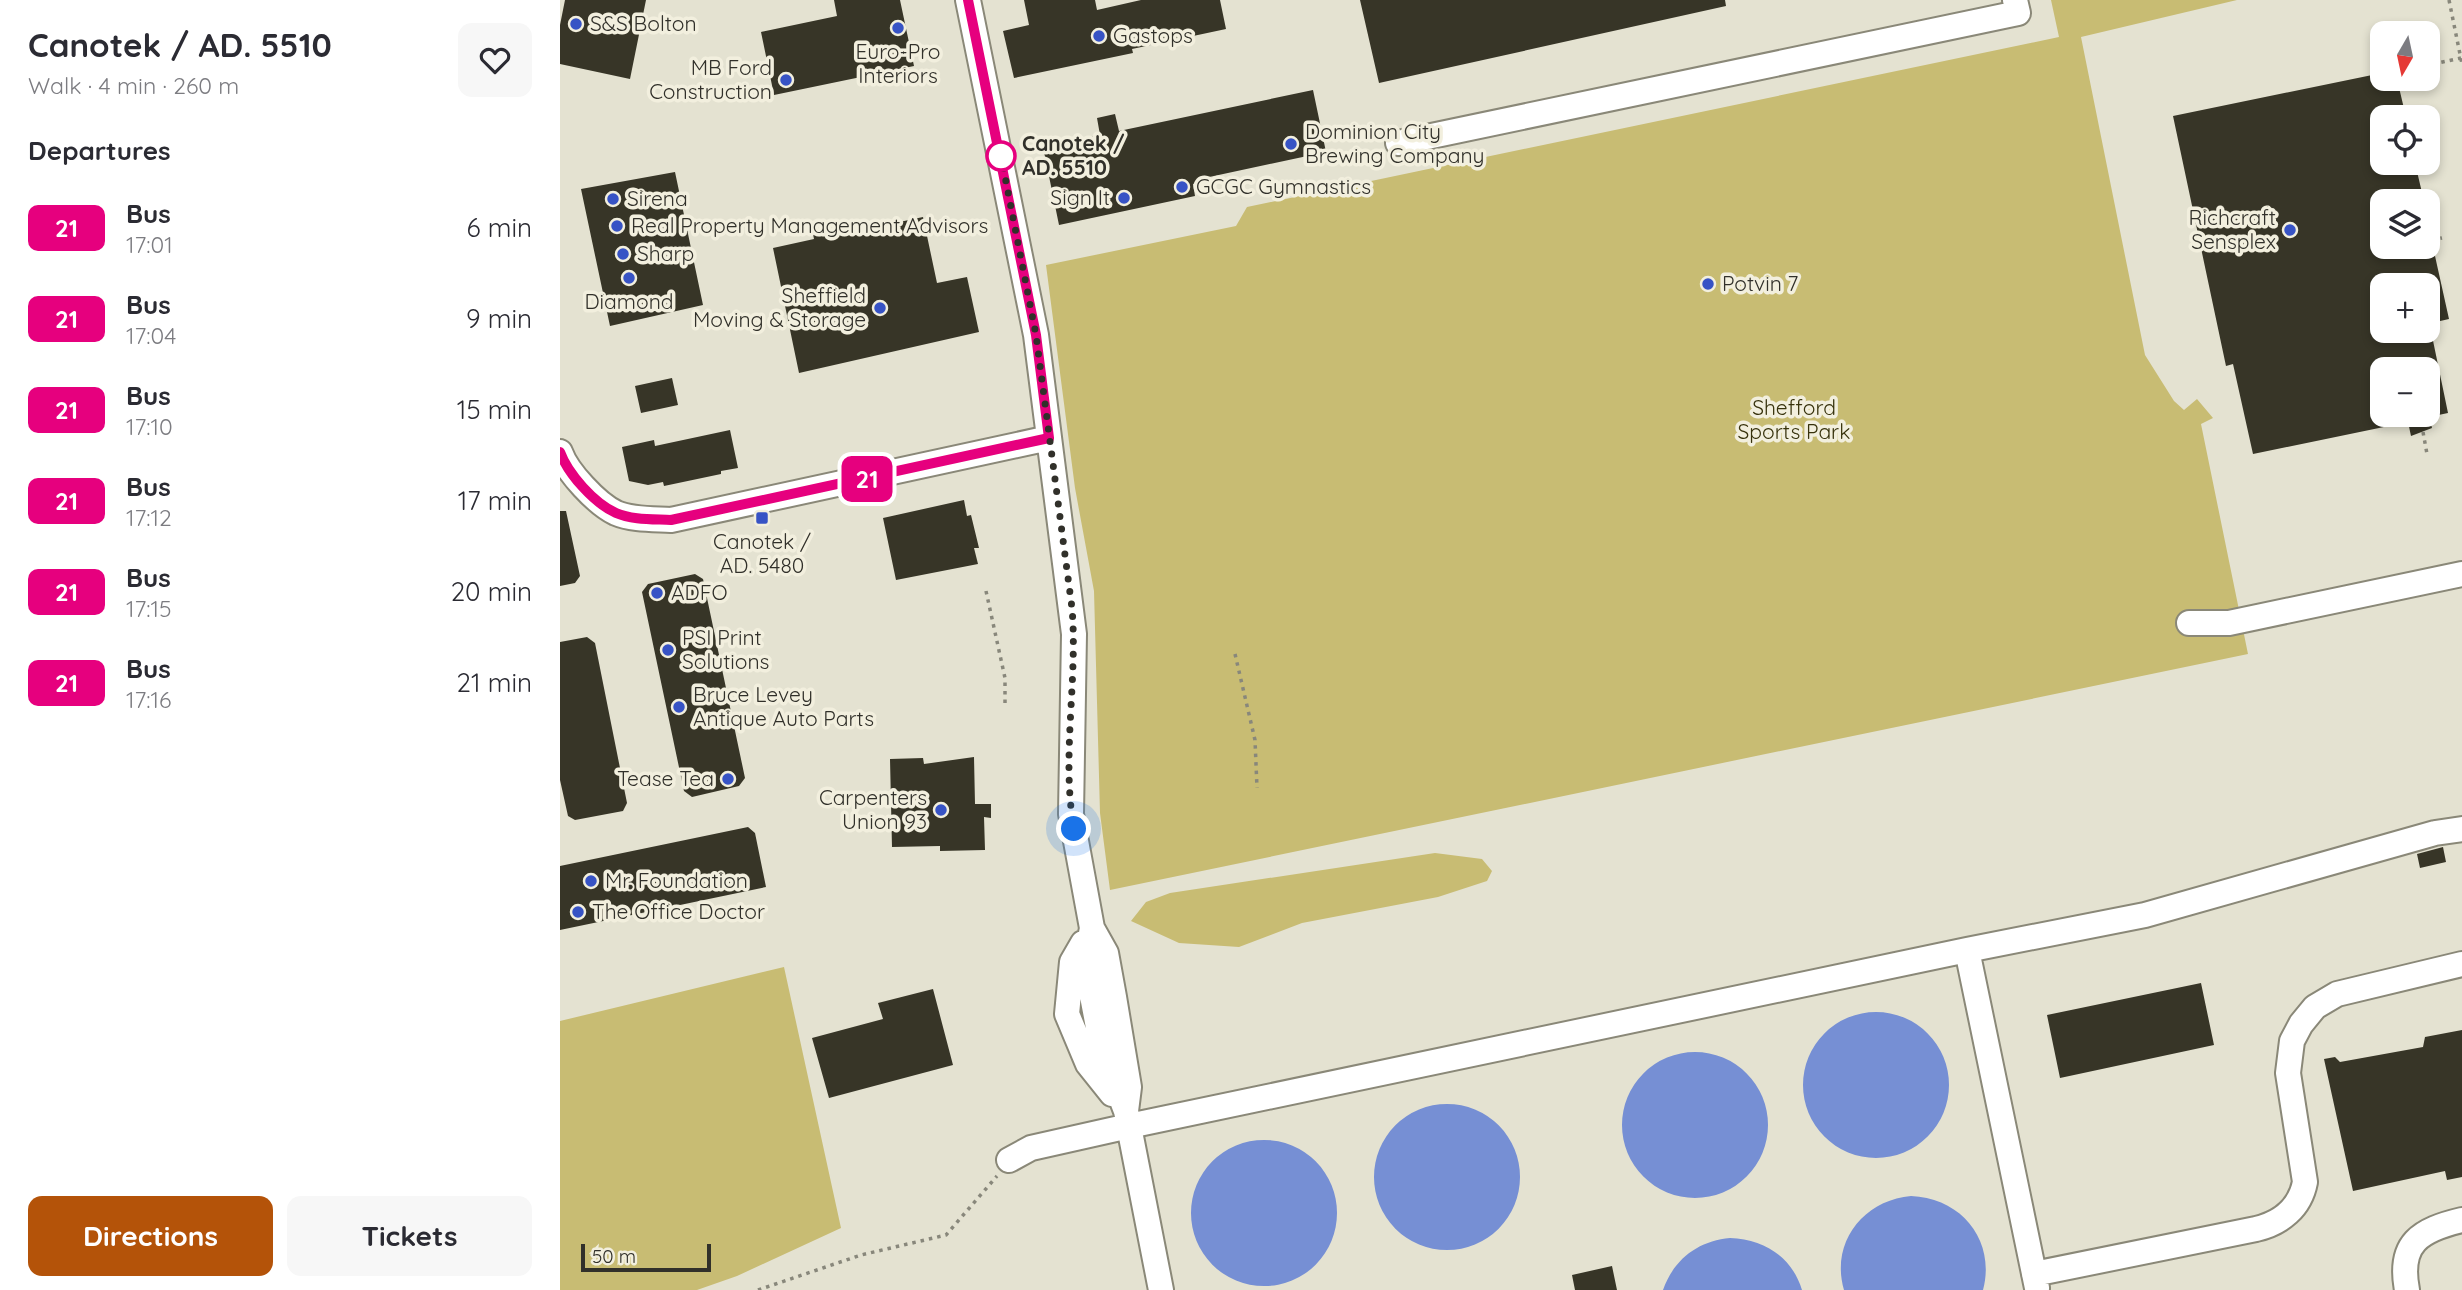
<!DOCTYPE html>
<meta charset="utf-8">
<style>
:root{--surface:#fff;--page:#f7f7f7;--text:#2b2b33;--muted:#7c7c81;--accent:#b45309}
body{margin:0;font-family:Quicksand,sans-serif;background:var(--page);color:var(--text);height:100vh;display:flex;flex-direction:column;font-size:26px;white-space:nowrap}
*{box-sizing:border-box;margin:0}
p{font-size:23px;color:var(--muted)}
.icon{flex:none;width:38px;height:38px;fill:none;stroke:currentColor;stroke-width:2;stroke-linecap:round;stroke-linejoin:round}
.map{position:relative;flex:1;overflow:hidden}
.sheet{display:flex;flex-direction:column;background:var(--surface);width:560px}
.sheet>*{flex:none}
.badge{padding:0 14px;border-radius:10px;font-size:24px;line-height:46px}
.needle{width:46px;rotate:189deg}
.fabs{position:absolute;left:1810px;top:21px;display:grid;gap:14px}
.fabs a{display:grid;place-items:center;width:70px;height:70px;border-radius:14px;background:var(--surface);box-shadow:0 4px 10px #0003;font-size:35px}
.scale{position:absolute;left:21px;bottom:18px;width:130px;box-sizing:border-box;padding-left:7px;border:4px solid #31302a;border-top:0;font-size:19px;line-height:24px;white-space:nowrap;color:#31302a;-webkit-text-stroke:5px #f2efde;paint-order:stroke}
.you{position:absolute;width:35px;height:35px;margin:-18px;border:5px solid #fff;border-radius:50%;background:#1a73e8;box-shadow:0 0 0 10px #1a73e833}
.map>.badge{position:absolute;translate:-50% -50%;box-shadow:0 0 0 4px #fff}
h2{padding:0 28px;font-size:26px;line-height:63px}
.round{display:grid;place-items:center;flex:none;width:74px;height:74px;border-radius:14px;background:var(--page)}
.overview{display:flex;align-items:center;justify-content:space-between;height:119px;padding:0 28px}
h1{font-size:33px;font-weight:700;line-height:52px}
.action{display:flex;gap:14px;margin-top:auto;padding:14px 28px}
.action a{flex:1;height:80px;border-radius:14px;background:var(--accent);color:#fff;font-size:28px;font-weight:700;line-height:80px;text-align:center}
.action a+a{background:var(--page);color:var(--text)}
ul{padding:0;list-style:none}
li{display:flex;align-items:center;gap:21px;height:91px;padding:0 28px}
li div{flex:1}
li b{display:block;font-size:26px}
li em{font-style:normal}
li .badge{min-width:77px;font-weight:700;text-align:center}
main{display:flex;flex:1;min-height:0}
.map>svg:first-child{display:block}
.green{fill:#c8bc73}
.water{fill:#768fd4}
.building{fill:#373527;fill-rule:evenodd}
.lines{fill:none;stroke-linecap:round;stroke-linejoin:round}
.minor-casing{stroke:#8a8878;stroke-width:28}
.path{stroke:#88877b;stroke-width:3.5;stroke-dasharray:3.5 5;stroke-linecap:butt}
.minor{stroke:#fff;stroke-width:24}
.line-casing{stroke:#fff;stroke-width:16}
.line{stroke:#e6007e;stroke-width:10}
.walk{stroke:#31302a;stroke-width:7;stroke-dasharray:0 12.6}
.poi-dot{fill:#3753c5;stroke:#f2efde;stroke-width:2.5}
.stop-dot{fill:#fff;stroke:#e6007e;stroke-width:3.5}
.labels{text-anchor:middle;stroke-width:7;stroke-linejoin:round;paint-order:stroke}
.poi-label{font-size:21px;fill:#31302a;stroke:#f2efde;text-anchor:start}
.stop-label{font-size:21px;font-weight:bold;fill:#31302a;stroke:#f2efde;text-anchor:start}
.park-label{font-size:21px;fill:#37320c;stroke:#f2efde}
</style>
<main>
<section class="sheet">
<div class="overview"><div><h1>Canotek / AD. 5510</h1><p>Walk · 4 min · 260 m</p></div><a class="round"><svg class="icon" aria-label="heart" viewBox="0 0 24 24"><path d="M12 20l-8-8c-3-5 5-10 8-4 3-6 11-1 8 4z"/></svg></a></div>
<h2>Departures</h2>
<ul>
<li><span class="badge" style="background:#e6007e;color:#fff">21</span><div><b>Bus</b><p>17:01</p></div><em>6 min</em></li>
<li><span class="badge" style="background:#e6007e;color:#fff">21</span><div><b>Bus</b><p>17:04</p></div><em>9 min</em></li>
<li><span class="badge" style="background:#e6007e;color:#fff">21</span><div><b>Bus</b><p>17:10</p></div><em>15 min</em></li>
<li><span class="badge" style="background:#e6007e;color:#fff">21</span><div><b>Bus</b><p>17:12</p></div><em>17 min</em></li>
<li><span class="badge" style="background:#e6007e;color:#fff">21</span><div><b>Bus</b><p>17:15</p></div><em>20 min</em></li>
<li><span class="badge" style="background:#e6007e;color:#fff">21</span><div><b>Bus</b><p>17:16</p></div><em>21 min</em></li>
</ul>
<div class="action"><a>Directions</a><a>Tickets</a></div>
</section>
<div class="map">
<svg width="1902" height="1290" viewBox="0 0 1902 1290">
<rect width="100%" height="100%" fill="#e4e2d1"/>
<path class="green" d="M1491 0H1677L1521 37 1585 355 1614 401 1624 410 1637 399 1653 418 1641 424 1688 654 550 890 540 813 534 591 515 488 486 265 676 226 687 207 1499 37Z
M875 853 922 859 932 871 927 881 878 897 742 923 679 947 619 943 571 921 586 902 610 893Z
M224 967 281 1228 177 1276 137 1290H0V1021Z"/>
<path class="water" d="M1243 1085a73 73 0 1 1 146 0a73 73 0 1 1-146 0Z
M1062 1125a73 73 0 1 1 146 0a73 73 0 1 1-146 0Z
M814 1177a73 73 0 1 1 146 0a73 73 0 1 1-146 0Z
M631 1213a73 73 0 1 1 146 0a73 73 0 1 1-146 0Z
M1351 1196C1402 1198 1436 1241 1423 1290H1284C1270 1242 1304 1200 1351 1196Z
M1170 1238C1204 1239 1232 1257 1242 1290H1103C1114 1259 1138 1241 1170 1238Z"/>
<path class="building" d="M5 0H86L70 79 0 64V25Z
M274 0H340L354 66 214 95 201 32 277 16Z
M464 0H535L537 10 581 0H660L666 29 572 49 573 53 454 78 443 31 469 25Z
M800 0H1165L1166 6 819 83Z
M1822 73V79H1837L1846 117H1822V163H1855L1864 201H1822V247H1873L1889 319 1867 324V285H1822V331H1871L1888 413 1869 417 1872 428 1851 436 1848 422 1693 454 1673 364 1666 366 1613 116ZM1822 369H1867V415H1822Z
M753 90 766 152 640 179 641 182 633 184 635 196 499 225 483 147 540 135 537 118 555 114 559 131Z
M115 172 143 305 50 326 21 189Z
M363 217 377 283 407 277 419 332 239 373 213 248 254 239 253 234 295 225 297 231Z
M112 378 118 405 81 413 75 386Z
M170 430 178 468 161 471V474L104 486 103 482 88 485 69 481 62 447 94 440 95 446Z
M404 500 407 516 411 515 419 548H414L418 564 336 580 323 518Z
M0 511H6L20 576 15 583 0 586Z
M135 574 143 579 185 778 179 786 132 797 124 791 82 592 88 584Z
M27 637 35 643 67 803 63 811 15 820 8 816 0 780V642Z
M414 757 415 804H431V818L424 817 425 850 380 851V846L332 847 330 759 363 758 364 764Z
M188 827 195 833 206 887 0 930V866Z
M1883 847 1886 862 1860 868 1857 854Z
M1641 983 1654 1045 1500 1078 1487 1015Z
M373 989 393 1065 269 1098 252 1038 323 1019 318 1003Z
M1902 1030V1177L1887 1180 1885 1171 1793 1191 1764 1059 1775 1057 1780 1062 1863 1047 1865 1037Z
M1052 1266 1057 1290H1015L1012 1275Z"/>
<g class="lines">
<g class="minor-casing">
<path id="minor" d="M408 0 476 335 514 634 511 814 532 928 546 953 554 997 569 1087 566 1111
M838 143 1458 13 1455 0
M0 452C7 472 37 504 56 513 72 520 94 519 111 520L489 438
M1629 623H1669L1902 574
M532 928 526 960 533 1001 542 1048 566 1111 601 1290
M523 943 512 962 507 1014 528 1064 552 1094
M1407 950 1477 1288
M449 1160 471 1148 569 1126 1407 950 1585 915 1875 833 1902 829
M1474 1274 1696 1229C1721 1223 1740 1208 1745 1182L1728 1073 1732 1041 1741 1024 1755 1007 1777 994 1902 964
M1847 1290C1838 1243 1860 1230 1902 1220"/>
</g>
<path class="path" d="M1889 0 1902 64
M1873 64 1901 58
M1872 240 1882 238
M1863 432 1867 454
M426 591 445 678V703
M675 654 695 740 697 788
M198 1290 301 1255 386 1235 437 1176"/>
<use href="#minor" class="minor"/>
</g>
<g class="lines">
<g class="line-casing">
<path id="line" d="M0 452C8 474 34 503 56 513 72 520 94 519 111 520L489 438 476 335 408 0"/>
</g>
<use href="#line" class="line"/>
<path class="walk" d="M441 156 476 335 512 608C518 681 501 757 514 829"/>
</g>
<g class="poi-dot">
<circle cx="16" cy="24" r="7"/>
<circle cx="338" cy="28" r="7"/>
<circle cx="539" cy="36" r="7"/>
<circle cx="226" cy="80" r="7"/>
<circle cx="731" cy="144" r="7"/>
<circle cx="622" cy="187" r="7"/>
<circle cx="564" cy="198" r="7"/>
<circle cx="53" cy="199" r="7"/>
<circle cx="57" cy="226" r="7"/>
<circle cx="1730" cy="230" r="7"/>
<circle cx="63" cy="254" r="7"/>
<circle cx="69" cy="278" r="7"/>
<circle cx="1148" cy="284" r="7"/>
<circle cx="320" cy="308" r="7"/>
<rect x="195" y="511" width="14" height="14" rx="3.5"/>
<circle cx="97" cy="593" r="7"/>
<circle cx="108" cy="650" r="7"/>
<circle cx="119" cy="707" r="7"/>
<circle cx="168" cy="779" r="7"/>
<circle cx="381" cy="810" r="7"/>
<circle cx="31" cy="881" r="7"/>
<circle cx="18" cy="912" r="7"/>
</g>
<circle class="stop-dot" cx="441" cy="156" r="14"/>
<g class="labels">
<g class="poi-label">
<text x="30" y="31">S&amp;S Bolton</text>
<text x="553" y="43">Gastops</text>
<text x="338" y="59" text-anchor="middle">Euro-Pro<tspan x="338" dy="24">Interiors</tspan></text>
<text x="212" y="75" text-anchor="end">MB Ford<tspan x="212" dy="24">Construction</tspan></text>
<text x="745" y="139">Dominion City<tspan x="745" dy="24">Brewing Company</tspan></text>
<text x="636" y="194">GCGC Gymnastics</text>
<text x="550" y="205" text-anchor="end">Sign It</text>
<text x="67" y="206">Sirena</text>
<text x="1716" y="225" text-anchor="end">Richcraft<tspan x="1716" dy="24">Sensplex</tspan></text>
<text x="71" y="233">Real Property Management Advisors</text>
<text x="77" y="261">Sharp</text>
<text x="1162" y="291">Potvin 7</text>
<text x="306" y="303" text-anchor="end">Sheffield<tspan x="306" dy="24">Moving &amp; Storage</tspan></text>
<text x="69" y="309" text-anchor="middle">Diamond</text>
<text x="202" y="549" text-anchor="middle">Canotek /<tspan x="202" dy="24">AD. 5480</tspan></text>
<text x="111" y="600">ADFO</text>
<text x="122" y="645">PSI Print<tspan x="122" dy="24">Solutions</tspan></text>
<text x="133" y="702">Bruce Levey<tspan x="133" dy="24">Antique Auto Parts</tspan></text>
<text x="154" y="786" text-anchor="end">Tease Tea</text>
<text x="367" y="805" text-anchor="end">Carpenters<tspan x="367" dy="24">Union 93</tspan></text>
<text x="45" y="888">Mr. Foundation</text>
<text x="32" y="919">The Office Doctor</text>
</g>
<g class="stop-label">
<text x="462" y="151">Canotek /<tspan x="462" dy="24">AD. 5510</tspan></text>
</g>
<g class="park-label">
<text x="1234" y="415">Shefford<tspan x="1234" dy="24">Sports Park</tspan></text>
</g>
</g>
</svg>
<div class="fabs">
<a><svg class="needle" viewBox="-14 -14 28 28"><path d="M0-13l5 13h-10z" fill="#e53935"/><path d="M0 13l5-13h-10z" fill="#7c7c81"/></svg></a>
<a><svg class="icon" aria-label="locate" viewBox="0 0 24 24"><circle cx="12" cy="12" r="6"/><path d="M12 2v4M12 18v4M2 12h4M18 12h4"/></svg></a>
<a><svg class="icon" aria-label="layers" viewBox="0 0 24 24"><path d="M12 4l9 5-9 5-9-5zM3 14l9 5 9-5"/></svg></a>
<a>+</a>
<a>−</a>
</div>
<div class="scale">50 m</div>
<div class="you" style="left:514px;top:829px"></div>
<b class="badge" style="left:307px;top:479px;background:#e6007e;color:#fff">21</b>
</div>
</main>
